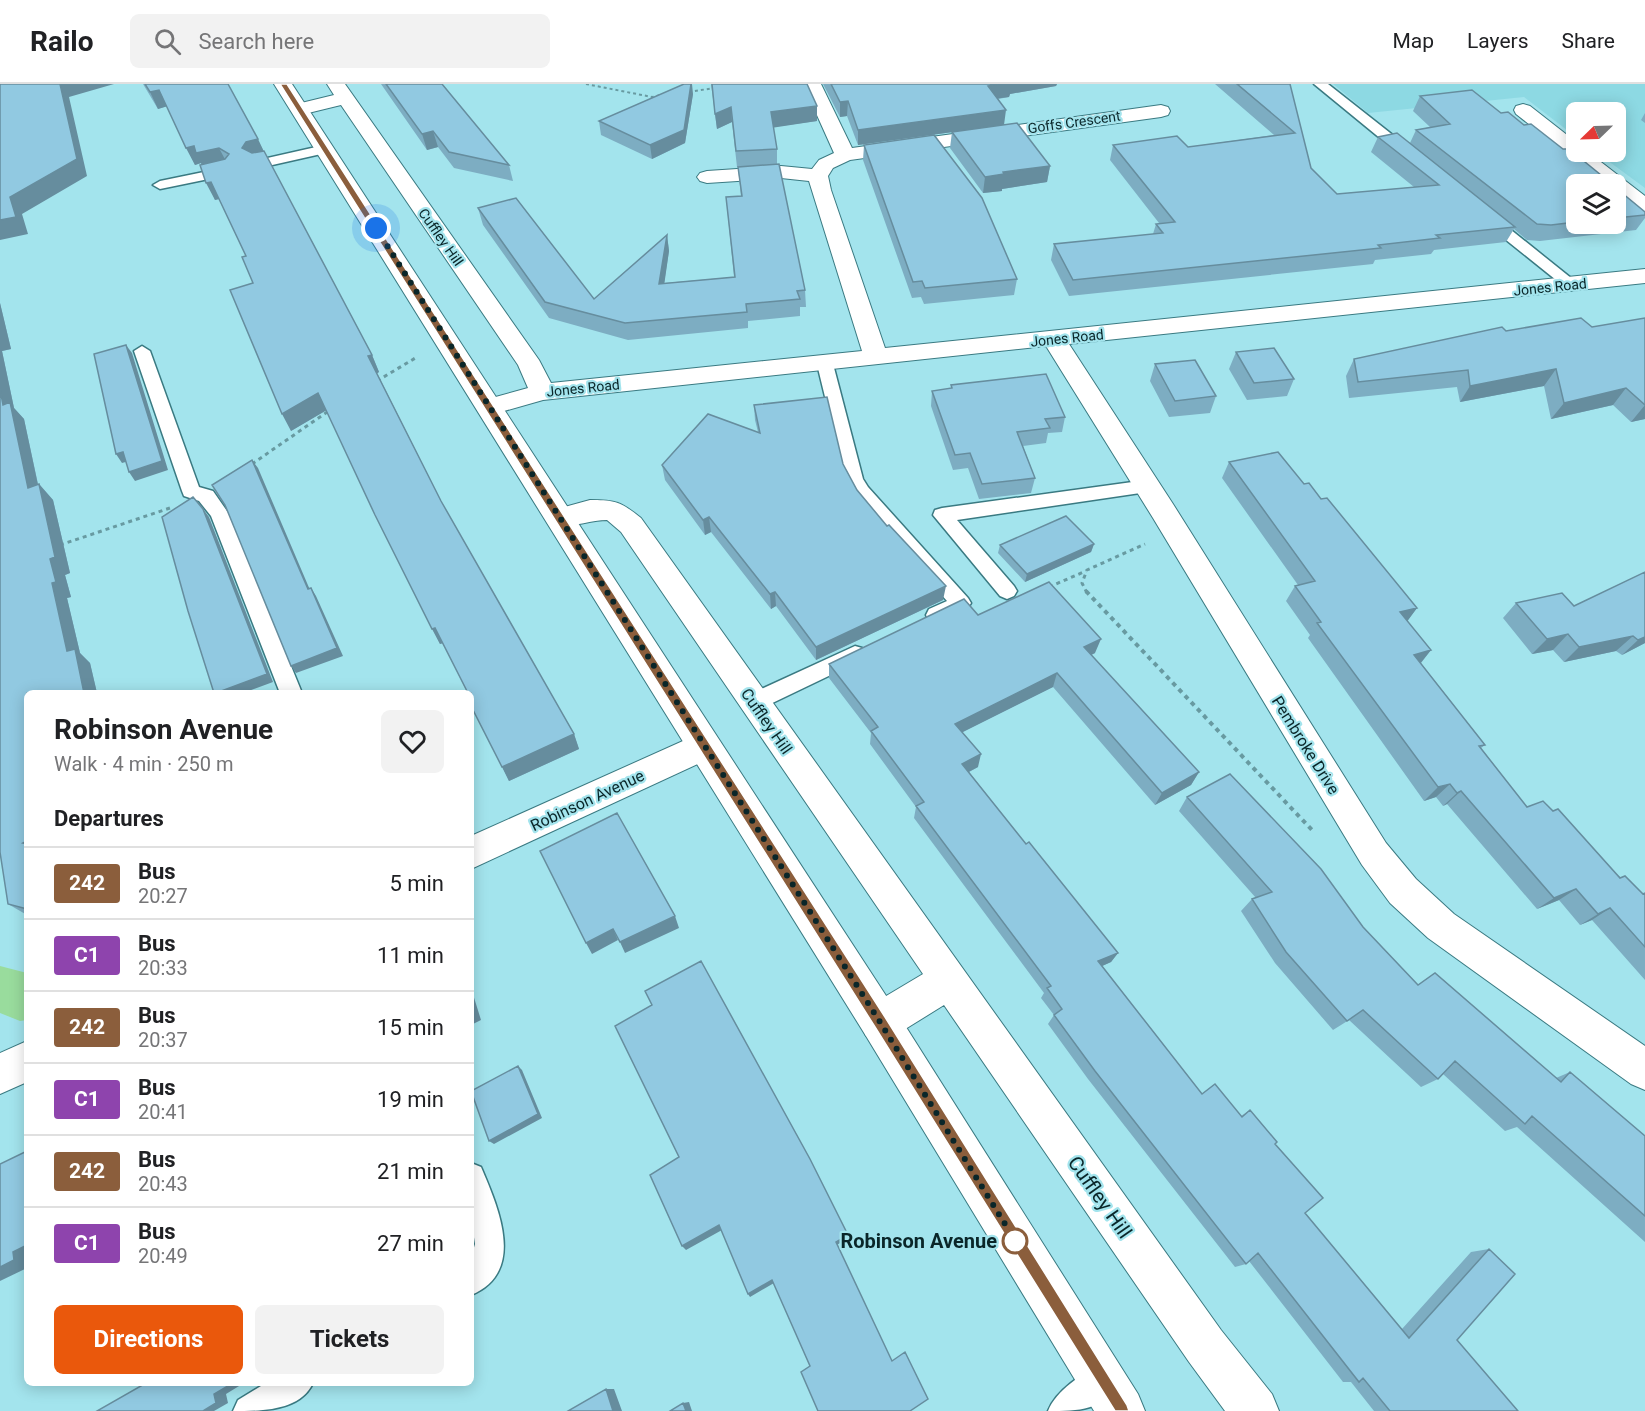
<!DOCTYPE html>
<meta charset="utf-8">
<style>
:root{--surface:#fff;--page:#f2f2f2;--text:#202124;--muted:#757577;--line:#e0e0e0;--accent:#ea580c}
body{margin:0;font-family:Roboto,sans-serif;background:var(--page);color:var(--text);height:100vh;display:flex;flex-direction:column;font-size:22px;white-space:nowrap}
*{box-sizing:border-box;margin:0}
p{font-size:20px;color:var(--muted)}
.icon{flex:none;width:33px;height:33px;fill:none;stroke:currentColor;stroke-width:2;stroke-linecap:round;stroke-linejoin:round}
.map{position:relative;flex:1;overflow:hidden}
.drawer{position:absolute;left:24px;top:606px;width:450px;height:696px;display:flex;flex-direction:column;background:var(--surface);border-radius:9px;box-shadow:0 3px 15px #0003}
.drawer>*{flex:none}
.badge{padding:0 12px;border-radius:4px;font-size:21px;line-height:39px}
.needle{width:39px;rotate:247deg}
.fabs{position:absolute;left:1566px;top:18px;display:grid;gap:12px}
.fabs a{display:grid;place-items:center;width:60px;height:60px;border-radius:9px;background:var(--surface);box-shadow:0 3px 15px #0003;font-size:30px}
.you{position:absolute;width:30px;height:30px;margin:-15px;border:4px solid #fff;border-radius:50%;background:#1a73e8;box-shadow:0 0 0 9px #1a73e833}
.map>.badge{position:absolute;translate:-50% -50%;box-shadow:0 0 0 3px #fff}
h2{padding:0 30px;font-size:22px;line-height:54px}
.round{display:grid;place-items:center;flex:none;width:63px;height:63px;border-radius:9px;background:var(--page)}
.summary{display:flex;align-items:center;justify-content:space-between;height:102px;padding:0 30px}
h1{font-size:28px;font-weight:700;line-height:45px}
.cta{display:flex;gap:12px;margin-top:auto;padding:12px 30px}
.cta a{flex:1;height:69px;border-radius:9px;background:var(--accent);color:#fff;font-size:24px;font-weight:700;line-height:69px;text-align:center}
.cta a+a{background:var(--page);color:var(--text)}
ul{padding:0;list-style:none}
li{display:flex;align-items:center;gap:18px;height:72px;padding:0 30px;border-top:2px solid var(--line)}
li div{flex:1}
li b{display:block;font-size:22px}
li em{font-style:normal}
li .badge{min-width:66px;font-weight:700;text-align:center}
header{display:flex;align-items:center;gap:36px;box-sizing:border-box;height:84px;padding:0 30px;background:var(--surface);border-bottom:2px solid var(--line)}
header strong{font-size:28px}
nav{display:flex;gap:33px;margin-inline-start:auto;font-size:21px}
.search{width:420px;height:54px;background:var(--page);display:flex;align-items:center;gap:15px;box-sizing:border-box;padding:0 21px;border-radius:9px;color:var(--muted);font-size:22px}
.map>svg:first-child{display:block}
.built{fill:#8dd9e3}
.green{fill:#99dc9d}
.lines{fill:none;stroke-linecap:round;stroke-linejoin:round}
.service-casing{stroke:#3a7a82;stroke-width:3}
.minor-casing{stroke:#3a7a82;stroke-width:2}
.secondary-casing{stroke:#3a7a82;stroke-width:2}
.path-far2{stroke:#689aa1;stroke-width:2;stroke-dasharray:3 3;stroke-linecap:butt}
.path-far1{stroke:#689aa1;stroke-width:3;stroke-dasharray:4 4;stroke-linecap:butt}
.path{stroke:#689aa1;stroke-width:4;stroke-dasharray:4.5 4.5;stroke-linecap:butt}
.service{fill:#fff;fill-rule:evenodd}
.minor{fill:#fff;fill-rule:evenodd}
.secondary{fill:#fff;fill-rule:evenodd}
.wall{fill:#7dadc2}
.shaded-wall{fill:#668d9e}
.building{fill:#91c9e1;stroke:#668d9e;stroke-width:1.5}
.line{fill:#8b5e3c;stroke:#fff;stroke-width:1.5}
.walk{stroke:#0a2629;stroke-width:6;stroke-dasharray:0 10.8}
.stop-dot{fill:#fff;stroke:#8b5e3c;stroke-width:3}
.labels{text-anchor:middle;stroke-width:4.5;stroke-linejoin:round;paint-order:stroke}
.far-street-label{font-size:14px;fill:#0a2629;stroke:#a3e4ed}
.street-label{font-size:16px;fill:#0a2629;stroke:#a3e4ed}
.near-street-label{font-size:20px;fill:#0a2629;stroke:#a3e4ed}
.near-stop-label{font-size:20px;font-weight:bold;fill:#0a2629;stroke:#a3e4ed;text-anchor:end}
</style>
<header>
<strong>Railo</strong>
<div class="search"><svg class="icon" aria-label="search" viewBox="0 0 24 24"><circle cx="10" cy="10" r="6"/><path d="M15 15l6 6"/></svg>Search here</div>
<nav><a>Map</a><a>Layers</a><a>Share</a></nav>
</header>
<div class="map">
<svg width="1645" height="1327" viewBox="0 0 1645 1327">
<rect width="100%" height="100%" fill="#a3e4ed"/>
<path class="built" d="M1333 0H1645V104L1596 68H1616V28H1576V53L1524 13 1368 29Z"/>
<path class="green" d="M0 882 27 889V936L20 937 0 929Z"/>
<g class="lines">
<g class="service-casing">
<path id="service" d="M1314 0H1328L1413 67 1415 70 1413 73H1403Z
M325 61 332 65 330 68 259 84 252 80 254 77Z
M228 83 235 87 233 90 160 105 153 101 160 97Z
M1485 128 1490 129 1576 198 1579 201 1576 204H1566L1480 135 1478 132Z
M142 262 150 267 199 403 213 407 229 430 302 609H280L211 432 199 417 184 412 182 407 134 267Z
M825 275 831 276 833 280 863 395 868 403 968 514 971 519 968 524 936 539 929 537 926 531 929 525 947 517 851 407 845 395 817 280 819 276Z
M1147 396 1154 397 1156 402 1154 407 957 436 1014 502 1017 507 1014 512 1007 515 1000 512 933 431 935 426 942 424Z
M855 562 862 564 866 570 862 576 762 624 754 627 746 624 743 618 746 612Z
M471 1079 481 1083C498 1123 527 1188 471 1211V1174L475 1160 471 1133Z
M1102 1281 1113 1286 1118 1297C1104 1327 1079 1327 1048 1327 1056 1307 1082 1289 1102 1281Z
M266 1299H313C300 1327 262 1327 233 1327L238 1316Z"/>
</g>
<g class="minor-casing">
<path id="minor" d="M327 0H345L539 276 551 299 862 267 809 97 781 94 707 99 700 97 697 93 700 89 707 87 781 82 812 85 819 76 834 69 803 0H821L852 64 1161 21 1168 23 1170 27 1168 31 1161 33 850 76 833 84 828 92 831 106 885 264 1645 185V199L1069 260 1173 420 1386 759 1416 795 1454 830 1645 962V1006L1631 1000 1428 854 1390 819 1362 781 1153 434 1046 262 543 316 490 331 481 329 477 323 481 317 528 304 518 281 341 21 300 31 293 29 291 25 293 21 334 11Z
M1523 20 1530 22 1576 58V68H1588L1645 112V128L1638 126 1616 109V100H1605L1516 30 1514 26 1516 22Z
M590 416C616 416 621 418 641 434L1221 1246 1272 1310 1279 1327H1225L1189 1278 944 921 894 952 880 957 866 952 860 938 866 924 923 890 621 448 607 436C588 436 567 446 550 441L546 434 550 427Z
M703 648 715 652 719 662 715 672 471 785V752Z
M27 957V998L0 1010V969Z"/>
</g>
<g class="secondary-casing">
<path id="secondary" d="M274 0H292L894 924 1138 1310 1145 1327H1094L866 952Z"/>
</g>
<path class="path-far2" d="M586 0 652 13 661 11
M689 8 714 4"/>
<path class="path-far1" d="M377 297 417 273
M252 380 330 326
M60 461 170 424
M1049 503 1086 487
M1087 509 1082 499 1087 486 1145 460"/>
<path class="path" d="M1086 507 1312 746"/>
<use href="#service" class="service"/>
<use href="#minor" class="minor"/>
<use href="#secondary" class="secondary"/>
</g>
<path class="wall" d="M143 0H228L372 271 379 288 377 289 441 417 574 650 579 665 509 697 473 620 443 559 440 560 326 326 291 347 246 172 219 115 215 116 201 79 195 81 167 22 158 25Z
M381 0H442L509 81 513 97 454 84 438 63 427 66Z
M711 0H807L817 22V37L773 43 777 65V80L737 83 732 38 717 45Z
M823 0H1057L1056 2 1010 10 1009 13 998 15 1004 41 858 61 847 32 840 33Z
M1215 0H1290L1311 84 1337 110 1414 103 1371 68 1378 53 1410 59 1416 46 1430 43 1413 27 1420 12 1576 100V140H1616V104L1645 128V134L1636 146 1540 157 1527 156 1514 145 1506 158 1434 166 1431 170 1375 176 1373 180 1069 212 1051 176 1054 160 1153 150 1156 140 1159 139 1110 76 1113 61 1188 63 1274 51Z
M693 10 685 59 652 75 601 51 599 37Z
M1645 29V39L1641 36Z
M952 48 1050 82 1047 98 1002 105V107L983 109 950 64Z
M864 61 1017 195 1014 211 924 220 921 213 912 214 863 76Z
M738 83 805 206 806 223H800V232L748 237V244L628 256 549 234 483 141 478 124 594 215 667 151 669 167 664 199 734 193 726 113H741Z
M0 219 11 265 2 267 14 324 24 335 38 400H39L53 416 70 489 65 491 71 513 67 514 80 569 90 579 97 609H27V831L8 820 0 768Z
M1645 234V335L1631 338 1613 321 1551 335 1544 302 1460 318 1457 303 1349 314 1346 292 1354 275 1506 247 1592 243Z
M1236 268 1294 295 1287 312 1247 316 1229 285Z
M1155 280 1216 312 1210 329 1169 333 1150 297Z
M951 301 1065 333 1062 348 1048 349 1046 359 1023 362 1035 394 1031 409 979 415 968 384 953 386 931 322 932 307 951 305Z
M754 321 843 380 857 406 943 516 816 576 776 522 771 525 711 448 705 451 665 396 662 381 758 348 755 336Z
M1229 378 1304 400 1321 415 1417 524 1407 537 1431 566 1421 579 1485 661 1481 664 1527 723 1643 810 1645 809V896L1592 836 1580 841 1559 816 1537 825 1447 720 1443 722 1436 713 1424 717 1308 554 1310 551 1286 517 1295 502 1298 501 1222 394Z
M1094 460 1091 468 1025 498 998 469 1000 461Z
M1645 488V559L1622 571 1616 567 1564 578 1553 566 1532 570 1503 534 1516 519 1574 522Z
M978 531 1095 569 1091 571 1199 688 1191 701 1155 721 1053 603 962 648 978 683 969 688 1026 760 1118 869 1111 878 1102 882 1202 1010 1241 1032 1250 1026 1275 1060 1305 1129 1402 1245 1471 1168 1489 1165 1457 1256 1518 1327H1374L1351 1298H1343L1249 1177 1246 1180 1235 1183 1088 995 1048 940 1054 931 1041 914 1044 909 914 734 916 723 870 660 871 649 829 594V580Z
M1187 713 1363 843 1418 901 1435 889 1556 994 1570 988 1645 1052V1158L1517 1043 1505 1047 1443 990 1438 995 1421 1003 1349 936 1333 946 1275 879 1241 827 1252 815 1256 814 1179 727Z"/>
<path class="shaded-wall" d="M60 0H114L69 13 87 92 22 130 28 150 0 156V136Z
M691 0H692L693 10 685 59 652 75 650 61Z
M998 0H1057L1056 2 1010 10 1009 13 986 16 988 2Z
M159 6 168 22 158 25 150 8Z
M848 17 847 32 840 33V18Z
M817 22V37L771 44V28Z
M731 23 732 38 717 45 715 30Z
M1006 26 1004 41 858 61V46Z
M433 47 438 63 427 66 422 50Z
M258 55 266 72 254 75 242 64 246 58Z
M194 62 219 64 228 81 204 86 201 79 195 81 186 64Z
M1050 82 1047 98 1002 105V107L983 109 985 93 1003 88Z
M211 98 219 115 215 116 206 99Z
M667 151 669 167 662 216 659 200Z
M0 219 11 265 2 267 14 324 24 335 42 420 28 404 3 321 0 305Z
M126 261 132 269 168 386 135 397 129 388Z
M372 271 379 288 376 290 368 272Z
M1556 285 1544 302 1460 318 1470 302Z
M1626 304 1613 321 1551 335 1564 319Z
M318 309 327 326 291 347 282 330Z
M1645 321V335L1631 338Z
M123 368 129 377 122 379 116 370Z
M252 376 258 384 313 513 308 505Z
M39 400 53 416 70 489 65 491 71 513 67 514 80 569 90 579 97 609H84L67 567 52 499 50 475Z
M203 425 209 433 273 598 243 609H216Z
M709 433 711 448 705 451 703 436Z
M1094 460 1091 468 1025 498 1027 490Z
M946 502 943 516 816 576V563Z
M311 504 316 512 343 572 296 589 291 582Z
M775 508 776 522 771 525 770 510Z
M1417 524 1406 539 1400 528Z
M435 544 443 559 440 560 432 545Z
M1568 550 1553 566 1532 570 1547 555Z
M1633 552 1616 567 1564 578 1579 563Z
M1645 553V559L1622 571 1638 556Z
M1101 555 1095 569 1079 577 1084 563Z
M1431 566 1419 581 1414 571Z
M1057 589 1053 603 953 653 955 640Z
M574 650 579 665 509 697 502 683Z
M981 670 978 683 959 693 962 680Z
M1199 688 1191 701 1155 721 1162 709Z
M1450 700 1436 713 1424 717 1438 703Z
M1461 707 1447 720 1443 722 1457 709Z
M1576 805 1559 816 1537 825 1554 814Z
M1610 824 1592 836 1580 841 1598 830Z
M675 832 679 844 625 869 620 858Z
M613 845 618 856 592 870 586 859Z
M1118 869 1111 878 1091 887 1098 877Z
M471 904 481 936 471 941Z
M518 982 522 986 542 1034 494 1060 489 1057Z
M719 1141 722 1146 686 1166 682 1162Z
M848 1151 847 1155 835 1162 836 1158Z
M27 1161V1184L0 1197V1183L13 1168Z
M772 1196 774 1199 750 1213 748 1210Z
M233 1299H244L226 1310 228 1319 214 1327H203L214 1310Z
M606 1305H614L622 1327H613Z
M689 1318 692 1327H686L683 1319Z"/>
<path class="building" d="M0 0H60L77 75 10 113 16 133 0 136Z
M145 0H228L258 55 246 58 242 64 252 69 264 67 372 271 368 272 441 417 574 650 502 683 471 622V621L473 620 471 615V609H468L435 544 432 545 375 431 318 309 282 330 230 206 253 199 242 173 246 172 211 98 206 99 200 81 225 75 229 70 219 64 196 69 194 62 186 64 159 6 150 8Z
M386 0H442L509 81 449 68 433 47 422 50Z
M684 0H691L684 46 650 61 599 37Z
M712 0H807L817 22 771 28 777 65 736 67 731 23 715 30Z
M831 0H998L988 2 1006 26 858 46 848 17 840 18Z
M1237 0H1290L1311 84 1337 110 1439 101 1378 53 1397 49 1515 143 1436 151 1440 154 1378 161 1381 164 1073 196 1054 160 1163 149 1156 140 1175 138 1113 61 1177 52 1188 63 1295 49Z
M1472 6 1501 29 1508 28 1524 41 1531 40 1563 65H1569L1612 100H1576V138L1551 141 1537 140 1416 46 1450 40 1420 12Z
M1017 39 1050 82 1003 88 1004 90 985 93 952 48Z
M934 51 982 114 1017 195 925 204 922 197 913 198 864 61Z
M779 80 805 206 797 207 800 215 746 220 747 228 625 239 545 218 478 124 516 114 594 215 667 151 659 200 735 193 726 113 742 112 738 83Z
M1616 104 1645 128V131L1616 134Z
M1581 234 1592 243 1645 234V321L1626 304 1564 319 1556 285 1470 302 1468 286 1358 298 1354 275 1502 243 1506 247Z
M126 261 162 377 129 388 123 368 116 370 94 270Z
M1274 264 1294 295 1254 299 1236 268Z
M1195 276 1216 312 1175 317 1155 280Z
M1046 290 1065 333 1045 335 1050 344 1017 348 1035 394 982 400 970 369 955 371 932 307 952 304 951 301Z
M0 305 3 321 10 318 28 404 39 400 55 473 50 475 56 498 52 499 67 567 75 565 84 609H27V757L23 759 27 760V825L8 820 0 768Z
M827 313 843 380 857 406 887 442 889 441 946 502 816 563 775 508 770 510 709 433 703 436 662 381 708 330 760 349 754 321Z
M1278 368 1304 400 1309 399 1321 415 1327 414 1417 524 1400 528 1431 566 1414 571 1485 661 1479 662 1527 723 1543 717 1553 727 1558 725 1620 794 1625 792 1643 810 1645 809V863L1610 824 1598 830 1576 805 1554 814 1461 707 1457 709 1450 700 1438 703 1317 539 1321 538 1295 502 1315 497 1229 378Z
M252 376 308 505 311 504 337 564 291 582 225 421 212 401Z
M193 413 203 425 267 590 216 609H214L188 527 162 433Z
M1066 432 1094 460 1027 490 1000 461Z
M1645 488V553L1638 556 1633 552 1579 563 1568 550 1547 555 1516 519 1562 509 1574 522Z
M1049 498 1101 555 1084 563 1199 688 1162 709 1057 589 955 640 981 670 962 680 1026 760 1029 758 1118 869 1098 877 1202 1010 1215 1000 1242 1033 1250 1026 1277 1058 1275 1060 1323 1114 1305 1129 1409 1254 1489 1165 1515 1190 1457 1256 1518 1327H1390L1363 1294 1359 1298 1258 1169 1246 1180 1095 987 1054 931 1062 925 1047 904 1051 902 916 722 924 718 871 647 878 643 829 580 964 515 978 531Z
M1230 690 1321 785 1363 843 1418 901 1435 889 1561 998 1570 988 1645 1052V1132L1532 1032 1525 1040 1455 977 1438 995 1363 926 1347 937 1286 868 1252 815 1272 808 1187 713Z
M617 729 675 832 620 858 613 845 586 859 540 767Z
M701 877 810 1075 848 1151 836 1158 892 1277 905 1268 928 1315 910 1327H818L801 1288 810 1282 772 1196 748 1210 719 1141 682 1162 650 1091 679 1073 615 942 652 921 645 907Z
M518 982 538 1030 489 1057 471 1007Z
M27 1067V1161L13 1168 14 1176 0 1183V1080Z
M146 1299H233L214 1310 216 1319 203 1327H97Z
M606 1305 613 1327H568Z
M683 1319 686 1327H670Z"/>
<path class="line" d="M280 0H287L885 933 1127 1321 1129 1327H1115L875 943Z"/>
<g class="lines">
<path class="walk" d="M376 144 880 938 1018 1161 1015 1157"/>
</g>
<circle class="stop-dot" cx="1015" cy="1157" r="12"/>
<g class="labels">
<g class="far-street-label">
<text transform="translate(1074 38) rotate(-8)" y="5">Goffs Crescent</text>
<text transform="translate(441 153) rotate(55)" y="5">Cuffley Hill</text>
<text transform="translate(1550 203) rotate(-6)" y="5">Jones Road</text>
<text transform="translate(1067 254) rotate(-6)" y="5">Jones Road</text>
<text transform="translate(583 304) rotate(-6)" y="5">Jones Road</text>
</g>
<g class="street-label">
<text transform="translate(767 637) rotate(55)" y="6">Cuffley Hill</text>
<text transform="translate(1306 661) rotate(58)" y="6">Pembroke Drive</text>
<text transform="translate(587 716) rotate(-25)" y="6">Robinson Avenue</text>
</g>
<g class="near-street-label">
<text transform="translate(1100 1113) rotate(55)" y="7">Cuffley Hill</text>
</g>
<g class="near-stop-label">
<text x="997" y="1164">Robinson Avenue</text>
</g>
</g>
</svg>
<div class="fabs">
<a><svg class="needle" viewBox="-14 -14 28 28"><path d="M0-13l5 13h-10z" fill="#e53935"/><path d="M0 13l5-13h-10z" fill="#757577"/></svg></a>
<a><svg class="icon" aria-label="layers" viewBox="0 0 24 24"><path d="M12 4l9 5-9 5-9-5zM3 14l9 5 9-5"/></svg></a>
</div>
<div class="you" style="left:376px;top:144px"></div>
<section class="drawer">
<div class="summary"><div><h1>Robinson Avenue</h1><p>Walk · 4 min · 250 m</p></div><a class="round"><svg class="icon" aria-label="heart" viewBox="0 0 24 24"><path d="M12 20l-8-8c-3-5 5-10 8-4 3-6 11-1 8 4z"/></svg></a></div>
<h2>Departures</h2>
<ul>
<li><span class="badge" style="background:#8b5e3c;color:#fff">242</span><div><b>Bus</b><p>20:27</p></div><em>5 min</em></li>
<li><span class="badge" style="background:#8e44ad;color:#fff">C1</span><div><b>Bus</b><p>20:33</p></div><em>11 min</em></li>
<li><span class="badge" style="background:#8b5e3c;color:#fff">242</span><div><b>Bus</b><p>20:37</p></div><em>15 min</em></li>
<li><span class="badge" style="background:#8e44ad;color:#fff">C1</span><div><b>Bus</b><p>20:41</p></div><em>19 min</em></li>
<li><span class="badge" style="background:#8b5e3c;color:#fff">242</span><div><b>Bus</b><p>20:43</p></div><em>21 min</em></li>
<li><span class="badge" style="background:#8e44ad;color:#fff">C1</span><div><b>Bus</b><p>20:49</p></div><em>27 min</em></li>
</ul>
<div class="cta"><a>Directions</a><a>Tickets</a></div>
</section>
</div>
